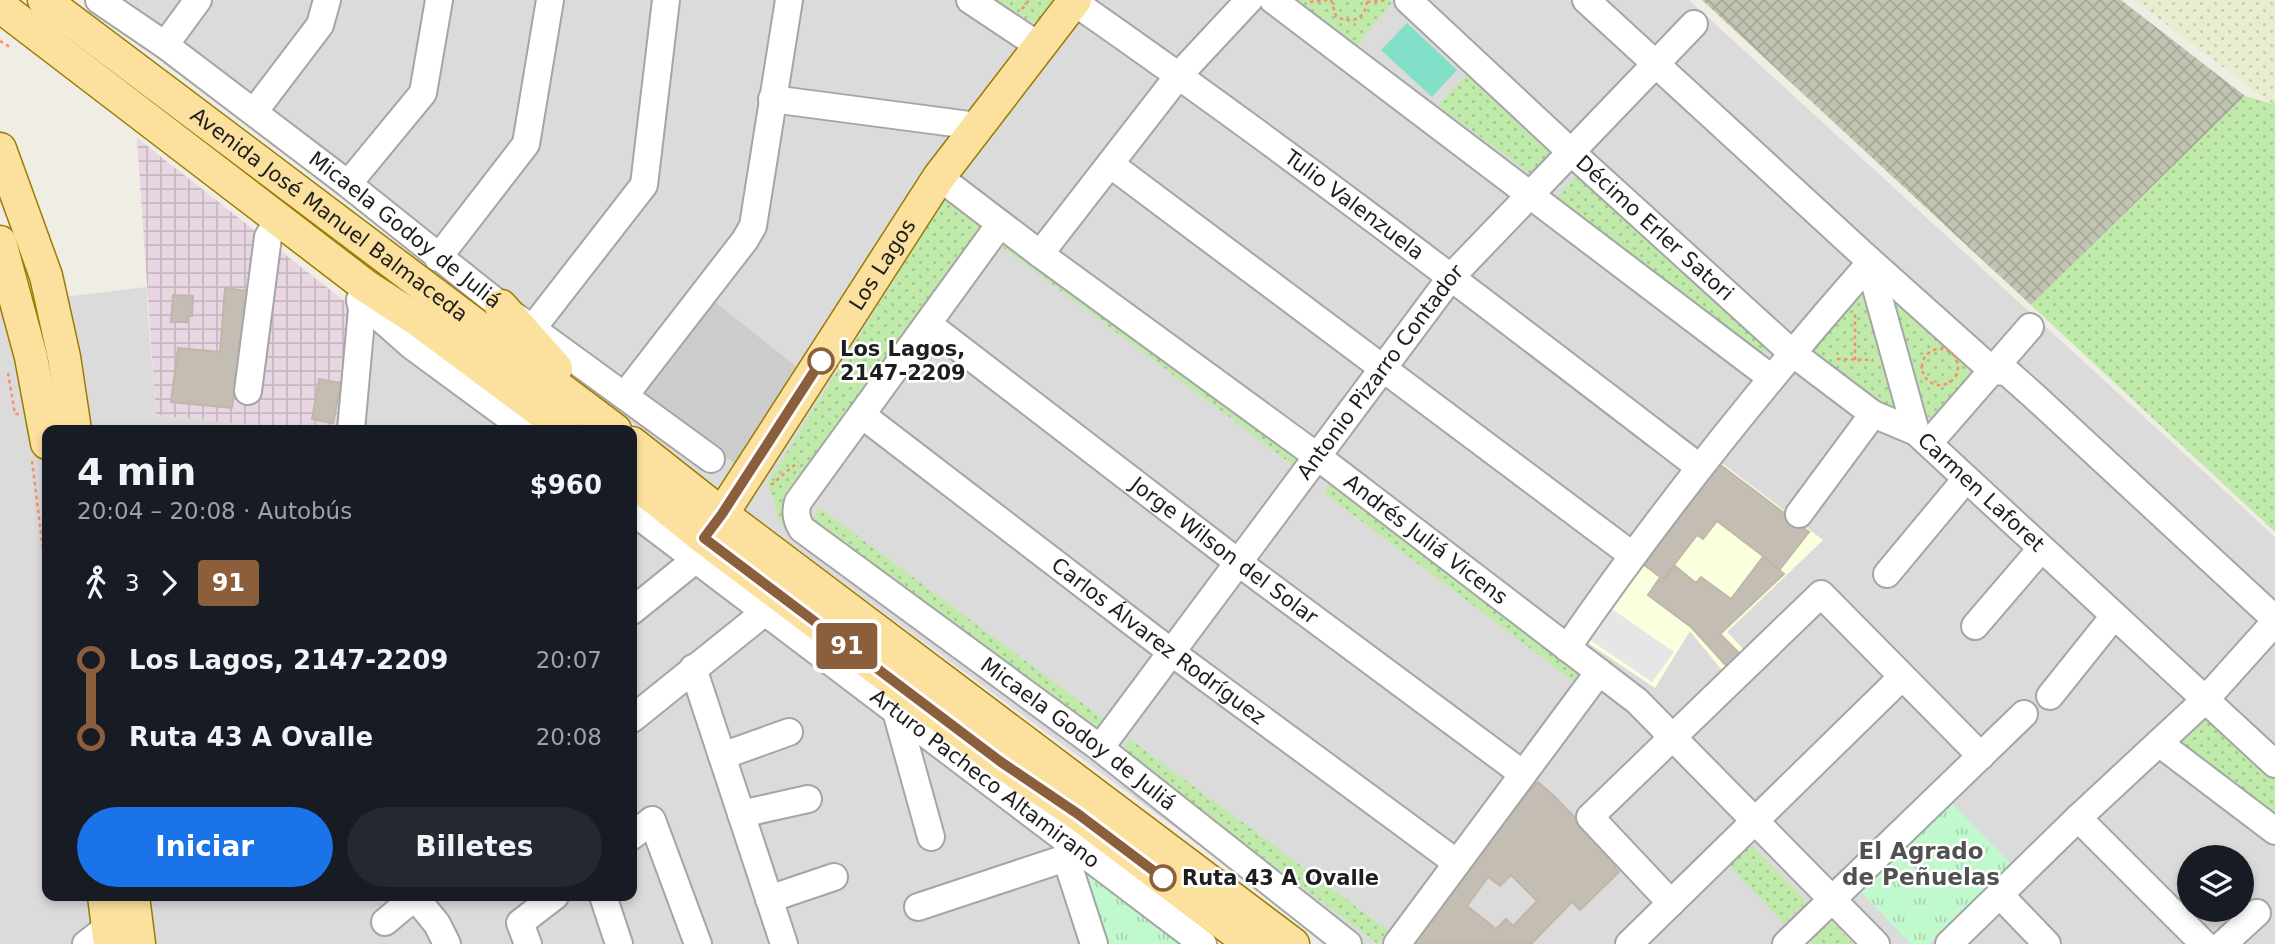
<!DOCTYPE html>
<html lang="es">
<meta charset="utf-8">
<style>
:root{--surface:#171b24;--page:#242831;--text:#f1f3f6;--muted:#9ea1a6;--accent:#1a73e8}
body{margin:0;font-family:"DejaVu Sans",sans-serif;background:var(--page);color:var(--text);height:100vh;display:flex;flex-direction:column;font-size:26px;white-space:nowrap}
*{box-sizing:border-box;margin:0}
p{font-size:23px;color:var(--muted)}
.icon{flex:none;width:38px;height:38px;fill:none;stroke:currentColor;stroke-width:2;stroke-linecap:round;stroke-linejoin:round}
.map{position:relative;flex:1;overflow:hidden}
.panel{position:absolute;left:42px;top:425px;width:595px;height:476px;display:flex;flex-direction:column;background:var(--surface);border-radius:14px;box-shadow:0 4px 10px #0003}
.panel>*{flex:none}
.badge{padding:0 14px;border-radius:5px;font-size:24px;line-height:46px}
.controls{position:absolute;left:2177px;top:845px;display:grid;gap:14px}
.controls a{display:grid;place-items:center;width:77px;height:77px;border-radius:50%;background:var(--surface);box-shadow:0 4px 10px #0003;font-size:35px}
.map>.badge{position:absolute;translate:-50% -50%;box-shadow:0 0 0 4px #fff}
.legs{display:flex;align-items:center;gap:10px;height:77px;padding:0 35px;font-size:23px}
.legs p{margin-inline-start:auto}
.headline{display:flex;align-items:center;justify-content:space-between;height:119px;padding:0 35px}
h1{font-size:38px;font-weight:600;line-height:52px}
.cta{display:flex;gap:14px;margin-top:auto;padding:14px 35px}
.cta a{flex:1;height:80px;border-radius:42px;background:var(--accent);color:#fff;font-size:28px;font-weight:600;line-height:80px;text-align:center}
.cta a+a{background:var(--page);color:var(--text)}
ul{padding:0 35px;list-style:none}
li{display:flex;align-items:center;gap:24px;height:77px;font-size:26px}
li i{display:grid;place-items:center;width:10px;height:100%;margin:0 9px;background:currentColor}
li i::after{content:'';width:18px;height:18px;margin:-9px;border:5px solid;border-radius:50%;background:var(--surface)}
li p{margin-inline-start:auto}
li:first-child i{background:linear-gradient(#0000 50%,currentColor 0)}
li:last-child i{background:linear-gradient(currentColor 50%,#0000 0)}
.map>svg:first-child{display:block}
.residential{fill:#dcdbdb;fill-rule:evenodd}
.industrial{fill:url(#industrial-grid)}
.education{fill:#faffde}
.religious{fill:#ccc}
.construction{fill:url(#construction-cross-hatch)}
.farmland{fill:url(#farmland-dots)}
.grass{fill:url(#grass-dots)}
.park{fill:url(#park-tufts)}
.pitch{fill:#82dfc8}
.parking{fill:#e6e6e6}
.building{fill:#c4bdb4;stroke:#c1b6a7;stroke-width:2;fill-rule:evenodd}
.lines{fill:none;stroke-linecap:round;stroke-linejoin:round}
.minor-casing{stroke:#a5a5a5;stroke-width:30}
.major-casing{stroke:#997c00;stroke-width:35}
.path{stroke:#fa8e6a;stroke-width:2.5;stroke-dasharray:3.5 3.5;stroke-linecap:butt}
.minor{stroke:#fff;stroke-width:26}
.major{stroke:#fce09d;stroke-width:32}
.line-1-casing{stroke:#fff;stroke-width:16}
.line-1{stroke:#8b5e3c;stroke-width:10}
.stop-1-dot{fill:#fff;stroke:#8b5e3c;stroke-width:3.5}
.labels{text-anchor:middle;stroke-width:5;stroke-linejoin:round;paint-order:stroke}
.street-label{font-size:21px;fill:#1e1e1e;stroke:#fff}
.stop-label{font-size:21px;font-weight:bold;fill:#1e1e1e;stroke:#fff;text-anchor:start}
.neighbourhood-label{font-size:23px;font-weight:bold;fill:#515151;stroke:#fff}
</style>
<div class="map">
<svg width="2275" height="944" viewBox="0 0 2275 944">
<defs>
<pattern id="industrial-grid" width="8" height="8" patternUnits="userSpaceOnUse" patternTransform="scale(1.75)"><rect width="8" height="8" fill="#e8d6e2"/><path d="M0 4h8M4 0v8" fill="none" stroke="#c7b7c1"/></pattern>
<pattern id="construction-cross-hatch" width="8" height="8" patternUnits="userSpaceOnUse" patternTransform="scale(1.75)"><rect width="8" height="8" fill="#c1c4b0"/><path d="M0 0l8 8M0 8l8-8" fill="none" stroke="#a5a897"/></pattern>
<pattern id="farmland-dots" width="8" height="8" patternUnits="userSpaceOnUse" patternTransform="scale(1.75)"><rect width="8" height="8" fill="#e7eecf"/><path d="M2 2h.1M6 6h.1" fill="none" stroke="#c6ccb1" stroke-width="1.8" stroke-linecap="round"/></pattern>
<pattern id="grass-dots" width="8" height="8" patternUnits="userSpaceOnUse" patternTransform="scale(1.75)"><rect width="8" height="8" fill="#c0eaaa"/><path d="M2 2h.1M6 6h.1" fill="none" stroke="#a5c892" stroke-width="1.8" stroke-linecap="round"/></pattern>
<pattern id="park-tufts" width="24" height="20" patternUnits="userSpaceOnUse" patternTransform="scale(1.75)"><rect width="24" height="20" fill="#c1f9ce"/><path d="M3 7l-1-3M5 7V3M7 7l1-3M15 17l-1-3M17 17v-4M19 17l1-3" fill="none" stroke="#a5d5b0"/></pattern>
</defs>
<rect width="100%" height="100%" fill="#efede4"/>
<path class="residential" d="M85 0H1689L2275 537V944H1333L727 497 497 317ZM2189 858H2242V910H2189Z
M146 287 156 415 301 430H47V896H632V523L1184 944H0V305Z
M348 304 512 430H344Z"/>
<path class="industrial" d="M137 138 348 304 344 430H300L156 415Z"/>
<path class="education" d="M1715 458 1823 540 1727 632 1751 657 1729 679 1690 631 1655 688 1582 639Z"/>
<path class="religious" d="M711 299 798 368 737 465 641 392Z"/>
<path class="construction" d="M1702 0H2121L2245 96 2031 305Z"/>
<path class="farmland" d="M2134 0H2275V101L2272 104Z"/>
<path class="grass" d="M997 0H1062L1039 22 1029 21Z
M1296 0H1389L1392 3 1357 45Z
M1468 73 1555 153 1534 176 1438 106Z
M2245 96 2272 104 2275 101V532L2031 305Z
M1579 174 1772 344 1756 360 1554 200Z
M948 198 988 227 781 527 768 483 944 199Z
M1007 237 1301 458 1294 466 1001 246Z
M1884 278 1983 369 1939 421 1921 414Z
M1857 284 1872 290 1905 419 1804 348Z
M1330 485 1586 677 1580 686 1324 493Z
M820 508 1109 723 1100 735 811 520Z
M2204 714 2275 779V824L2171 745Z
M1130 739 1389 931 1378 944 1137 764 1124 749Z
M1745 838 1807 902 1784 924 1723 859Z
M1825 915 1853 944H1814L1804 934Z"/>
<path class="park" d="M1947 798 2012 865 1929 944H1911L1856 887Z
M1088 871 1185 944H1103L1083 872Z"/>
<path class="pitch" d="M1407 23 1457 70 1432 97 1381 50Z"/>
<path class="parking" d="M1609 607 1674 652 1652 682 1587 638Z"/>
<path class="building" d="M225 288 248 291 244 355 239 356 232 408 171 402 178 348 220 352Z
M173 295 193 296 192 316H187V322H171Z
M319 379 341 383 333 423 312 419Z
M1718 463 1809 532 1780 569 1717 521 1703 539 1697 535 1663 579 1643 564Z
M1763 557 1784 574 1720 634 1746 660 1733 673 1691 627 1648 595 1659 579 1663 582 1675 566 1696 583 1701 577 1731 599Z
M1538 782 1554 796 1618 863 1614 867 1619 872 1580 910 1572 902 1531 944H1406L1488 831ZM1511 875 1537 901 1513 926 1506 919 1496 929 1467 906 1488 877 1500 886Z"/>
<g class="lines">
<g class="minor-casing">
<g id="minor">
<path id="s1" d="M99 0 165 45 348 184 501 306 711 459"/>
<path d="M970 0 1039 46"/>
<path d="M1273 0 1770 377"/>
<path id="s2" d="M1408 0 1571 152 1791 352 1873 414 1916 432"/>
<path id="s3" d="M1586 0 1868 259 1916 432 2275 764"/>
<path id="s4" d="M1074 2C1287 150 1493 309 1699 467"/>
<path d="M165 45 198 0"/>
<path d="M772 99 977 126"/>
<path d="M254 112 320 25 327 0"/>
<path d="M1110 164 1632 555"/>
<path id="s5" d="M939 177 1040 254 1318 457 1637 701 1876 944"/>
<path d="M348 184 423 93 439 0"/>
<path id="s6" d="M1000 224 798 502C795 512 796 520 802 529L1100 748 1348 944"/>
<path d="M1040 254 1179 75 1249 0"/>
<path d="M438 258 526 144 550 0"/>
<path d="M1868 259 1993 371 2007 372 2034 396 2275 619"/>
<path d="M360 300 412 346 526 430"/>
<path id="s7" d="M928 324 1239 563 1523 774"/>
<path d="M532 329 644 185 666 0"/>
<path d="M248 391 268 237 279 218"/>
<path d="M625 395 745 240 753 226 789 0"/>
<path id="s8" d="M862 415 1171 652 1457 863"/>
<path d="M351 430 362 309 360 300"/>
<path d="M1929 443 2030 327"/>
<path id="s9" d="M632 511 1203 944"/>
<path d="M1799 514 1873 414"/>
<path d="M1887 574 1966 479"/>
<path d="M632 611 695 560"/>
<path d="M1975 626 2041 549"/>
<path d="M1567 648C1660 513 1762 386 1870 263"/>
<path d="M693 668 784 944"/>
<path d="M2050 696 2114 616"/>
<path d="M896 711 931 837"/>
<path d="M632 719 765 612"/>
<path d="M2159 743 2275 831"/>
<path id="s10" d="M1100 748 1451 277 1694 24"/>
<path d="M722 756 789 732"/>
<path d="M741 814 808 799"/>
<path d="M2078 818 2204 944"/>
<path d="M632 836 652 820 698 944"/>
<path d="M1081 853 1066 858 1094 944"/>
<path d="M2000 895 2047 944"/>
<path d="M603 896 619 944"/>
<path d="M415 897 437 924 447 944"/>
<path d="M769 899 834 877"/>
<path d="M1671 903 1590 817 1821 594 1981 756"/>
<path d="M918 907 1066 858"/>
<path d="M385 922 416 896"/>
<path d="M86 944 108 927"/>
<path d="M528 944 520 923 555 896"/>
<path d="M1397 944 1599 672"/>
<path d="M1629 944 1902 677"/>
<path d="M1786 944 2024 714"/>
<path d="M1949 944 2078 818 2205 700 2275 622"/>
<path d="M2223 944 2257 913"/>
</g>
</g>
<g class="major-casing">
<g id="major">
<path id="s11" d="M44 0 615 430"/>
<path d="M0 6 367 287 415 318 566 430"/>
<path d="M0 149 46 276 64 357 75 430"/>
<path d="M0 242 31 357 47 443"/>
<path d="M501 306 556 368"/>
<path d="M632 443 722 514 1293 944"/>
<path d="M632 480 704 538 1001 762 1078 814 1251 944"/>
<path id="s12" d="M709 531 722 514 939 177 1075 0"/>
<path d="M104 896 110 944"/>
<path d="M133 896 139 944"/>
</g>
</g>
<path class="path" d="M1331 0 1336 16C1351 26 1367 18 1367 0
M1310 2 1328 0
M1367 2 1387 0
M1022 9 1029 0
M0 41 10 47 11 46
M1922 367a18 18 0 1 1 36 0a18 18 0 1 1-36 0Z
M1837 359 1873 360
M1855 360V314
M8 373 15 414H19
M32 461 47 583
M771 485 798 462"/>
<use href="#minor" class="minor"/>
<use href="#major" class="major"/>
</g>
<g class="lines">
<g class="line-1-casing">
<path id="line-1" d="M821 361 722 514 704 538 1001 762 1078 814 1163 878"/>
</g>
<use href="#line-1" class="line-1"/>
</g>
<g class="stop-1-dot">
<circle cx="821" cy="361" r="12"/>
<circle cx="1163" cy="878" r="12"/>
</g>
<g class="labels">
<g class="street-label">
<text dy="7" stroke="none"><textPath href="#s4" startOffset="346">Tulio Valenzuela</textPath></text>
<text dy="7" stroke="none"><textPath href="#s11" startOffset="357">Avenida José Manuel Balmaceda</textPath></text>
<text dy="7" stroke="none"><textPath href="#s2" startOffset="336">Décimo Erler Satori</textPath></text>
<text dy="7" stroke="none"><textPath href="#s1" startOffset="383">Micaela Godoy de Juliá</textPath></text>
<text dy="7" stroke="none"><textPath href="#s12" startOffset="318">Los Lagos</textPath></text>
<text dy="7" stroke="none"><textPath href="#s10" startOffset="469">Antonio Pizarro Contador</textPath></text>
<text dy="7" stroke="none"><textPath href="#s3" startOffset="651">Carmen Laforet</textPath></text>
<text dy="7" stroke="none"><textPath href="#s5" startOffset="607">Andrés Juliá Vicens</textPath></text>
<text dy="7" stroke="none"><textPath href="#s7" startOffset="373">Jorge Wilson del Solar</textPath></text>
<text dy="7" stroke="none"><textPath href="#s8" startOffset="373">Carlos Álvarez Rodríguez</textPath></text>
<text dy="7" stroke="none"><textPath href="#s6" startOffset="716">Micaela Godoy de Juliá</textPath></text>
<text dy="7" stroke="none"><textPath href="#s9" startOffset="443">Arturo Pacheco Altamirano</textPath></text>
</g>
<g class="stop-label">
<text x="840" y="356">Los Lagos,<tspan x="840" dy="24">2147-2209</tspan></text>
<text x="1182" y="885">Ruta 43 A Ovalle</text>
</g>
<g class="neighbourhood-label">
<text x="1921" y="859">El Agrado<tspan x="1921" dy="26">de Peñuelas</tspan></text>
</g>
</g>
</svg>
<div class="controls">
<a><svg class="icon" aria-label="layers" viewBox="0 0 24 24"><path d="M12 4l9 5-9 5-9-5zM3 14l9 5 9-5"/></svg></a>
</div>
<b class="badge" style="left:847px;top:646px;background:#8b5e3c;color:#fff">91</b>
<section class="panel">
<div class="headline"><div><h1>4 min</h1><p>20:04 – 20:08 · Autobús</p></div><b>$960</b></div>
<div class="legs"><svg class="icon" aria-label="walk" viewBox="0 0 24 24"><circle cx="13" cy="4" r="2"/><path d="M13 8l-2 6 4 7M11 14l-3 7M7 12l3-4h3l4 4"/></svg>3<svg class="icon" aria-label="forward" viewBox="0 0 24 24"><path d="M9 5l7 7-7 7"/></svg><b class="badge" style="background:#8b5e3c;color:#fff">91</b></div>
<ul>
<li><i style="color:#8b5e3c"></i><b>Los Lagos, 2147-2209</b><p>20:07</p></li>
<li><i style="color:#8b5e3c"></i><b>Ruta 43 A Ovalle</b><p>20:08</p></li>
</ul>
<div class="cta"><a>Iniciar</a><a>Billetes</a></div>
</section>
</div>
